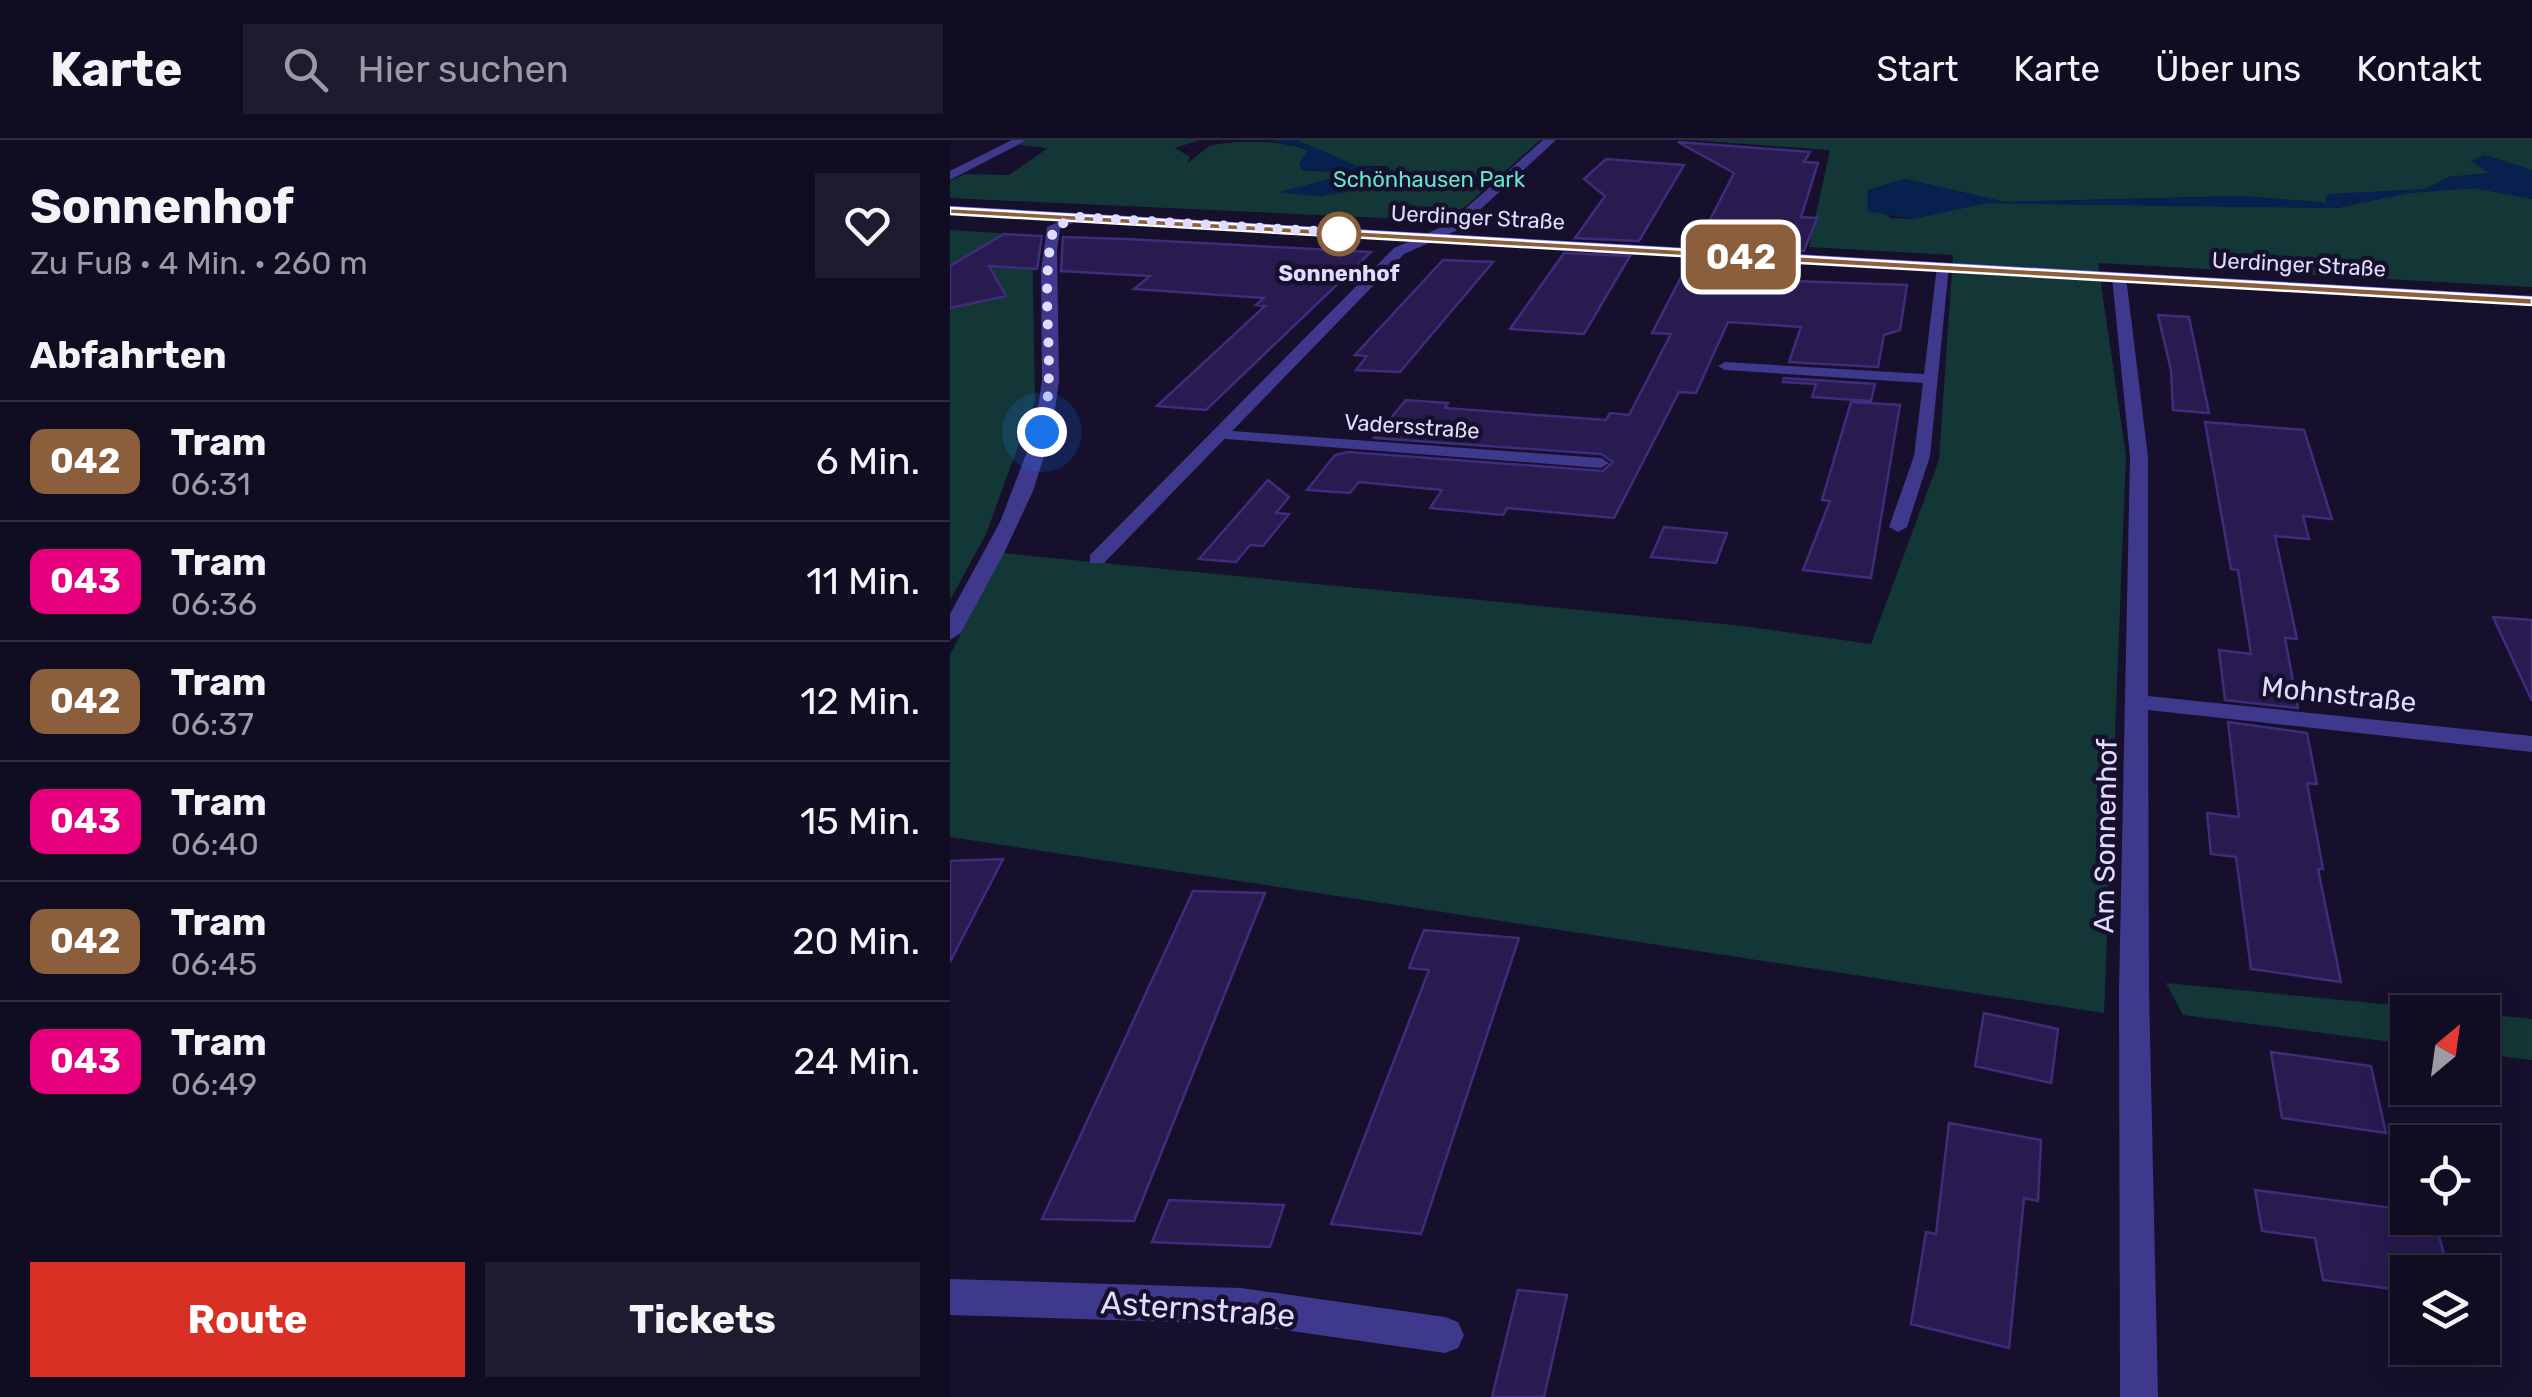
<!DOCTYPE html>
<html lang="de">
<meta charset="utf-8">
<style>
:root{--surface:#100c22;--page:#1e1a2f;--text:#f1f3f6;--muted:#9c9ba5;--line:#302c40;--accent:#d93025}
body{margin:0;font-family:Rubik,sans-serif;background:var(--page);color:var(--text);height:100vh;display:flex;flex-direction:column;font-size:38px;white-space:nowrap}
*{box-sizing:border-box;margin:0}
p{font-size:32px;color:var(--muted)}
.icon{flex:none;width:55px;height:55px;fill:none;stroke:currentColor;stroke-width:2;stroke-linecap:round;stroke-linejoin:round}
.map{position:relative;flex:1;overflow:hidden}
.drawer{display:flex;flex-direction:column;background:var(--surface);width:950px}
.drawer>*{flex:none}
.badge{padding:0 20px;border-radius:15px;font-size:35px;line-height:65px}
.needle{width:65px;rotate:29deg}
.fabs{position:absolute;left:1440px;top:855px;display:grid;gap:20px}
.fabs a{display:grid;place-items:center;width:110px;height:110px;border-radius:0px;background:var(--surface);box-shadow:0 5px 25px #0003,0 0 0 2px var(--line);font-size:50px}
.you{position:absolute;width:50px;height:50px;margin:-25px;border:8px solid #fff;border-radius:50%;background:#1a73e8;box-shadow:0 0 0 15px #1a73e833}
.map>.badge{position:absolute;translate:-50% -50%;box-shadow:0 0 0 5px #fff}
h2{padding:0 30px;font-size:38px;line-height:90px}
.round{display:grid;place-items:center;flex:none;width:105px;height:105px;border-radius:0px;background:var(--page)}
.summary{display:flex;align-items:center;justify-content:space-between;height:170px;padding:0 30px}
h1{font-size:48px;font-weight:700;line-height:75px}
.primary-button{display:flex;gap:20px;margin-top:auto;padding:20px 30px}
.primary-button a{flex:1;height:115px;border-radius:0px;background:var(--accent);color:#fff;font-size:40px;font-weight:700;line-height:115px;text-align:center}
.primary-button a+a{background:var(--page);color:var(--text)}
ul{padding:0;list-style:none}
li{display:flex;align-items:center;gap:30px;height:120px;padding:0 30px;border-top:2px solid var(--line)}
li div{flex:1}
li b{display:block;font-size:38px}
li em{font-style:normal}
li .badge{min-width:110px;font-weight:700;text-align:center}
header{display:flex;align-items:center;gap:60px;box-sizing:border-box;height:140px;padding:0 50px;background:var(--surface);border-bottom:2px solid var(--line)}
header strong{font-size:48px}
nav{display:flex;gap:55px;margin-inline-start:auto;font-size:35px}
.search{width:700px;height:90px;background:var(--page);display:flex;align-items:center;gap:25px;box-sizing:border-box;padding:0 35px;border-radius:0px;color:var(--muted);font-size:38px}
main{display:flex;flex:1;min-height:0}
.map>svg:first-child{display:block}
.green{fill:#133737}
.water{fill:#08204e}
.building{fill:#271b4f;stroke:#3f2c7c;stroke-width:2.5}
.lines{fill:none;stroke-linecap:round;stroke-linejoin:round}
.service{fill:#3f398e;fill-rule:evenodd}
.minor{fill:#3f398e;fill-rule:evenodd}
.secondary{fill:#7b73ff;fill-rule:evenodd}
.tram{stroke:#08dfff;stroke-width:2.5}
.line{fill:#8b5e3c;stroke:#fff;stroke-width:2.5}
.walk{stroke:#e1dcff;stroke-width:10;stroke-dasharray:0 18}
.stop-dot{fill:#fff;stroke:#8b5e3c;stroke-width:5}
.labels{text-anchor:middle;stroke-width:9;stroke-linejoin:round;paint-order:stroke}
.far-park-label{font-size:22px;fill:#61e7c9;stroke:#16102d}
.far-street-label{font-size:22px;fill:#e1dcff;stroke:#16102d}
.far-stop-label{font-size:22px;font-weight:bold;fill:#e1dcff;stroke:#16102d}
.street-label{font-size:28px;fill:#e1dcff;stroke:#16102d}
.near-street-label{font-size:32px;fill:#e1dcff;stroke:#16102d}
</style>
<header>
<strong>Karte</strong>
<div class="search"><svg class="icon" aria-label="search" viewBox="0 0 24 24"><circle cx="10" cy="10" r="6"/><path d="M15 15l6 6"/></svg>Hier suchen</div>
<nav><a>Start</a><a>Karte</a><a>Über uns</a><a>Kontakt</a></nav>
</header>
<main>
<section class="drawer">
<div class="summary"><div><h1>Sonnenhof</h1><p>Zu Fuß · 4 Min. · 260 m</p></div><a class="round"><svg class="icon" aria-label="heart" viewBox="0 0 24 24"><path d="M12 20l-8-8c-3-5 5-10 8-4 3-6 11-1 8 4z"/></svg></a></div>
<h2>Abfahrten</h2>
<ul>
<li><span class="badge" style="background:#8b5e3c;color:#fff">042</span><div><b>Tram</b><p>06:31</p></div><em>6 Min.</em></li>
<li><span class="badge" style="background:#e6007e;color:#fff">043</span><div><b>Tram</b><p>06:36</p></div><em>11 Min.</em></li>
<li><span class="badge" style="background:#8b5e3c;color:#fff">042</span><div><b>Tram</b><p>06:37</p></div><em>12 Min.</em></li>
<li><span class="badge" style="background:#e6007e;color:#fff">043</span><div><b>Tram</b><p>06:40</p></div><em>15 Min.</em></li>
<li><span class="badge" style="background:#8b5e3c;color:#fff">042</span><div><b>Tram</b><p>06:45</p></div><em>20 Min.</em></li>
<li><span class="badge" style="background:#e6007e;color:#fff">043</span><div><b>Tram</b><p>06:49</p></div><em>24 Min.</em></li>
</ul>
<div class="primary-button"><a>Route</a><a>Tickets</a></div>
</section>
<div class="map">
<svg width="1582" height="1257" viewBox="0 0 1582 1257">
<rect width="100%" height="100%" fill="#16102d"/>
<path class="green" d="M78 0H250L225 8 240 17 237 23C247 18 254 7 263 5 292 0 334 0 360 11L351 30 403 33 331 52 373 56 440 30 437 26H406L347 0H590L499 81 0 58V41L15 34 59 35 98 8 69 5Z
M741 0H1582V30L1534 15 1539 33 1499 37 1476 49 1383 54 1376 56 1378 63 1291 56 1055 62 955 39 918 50 940 78 961 79 1037 63 1387 68 1458 53 1525 48 1582 59V147L1148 123 1176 316 1154 873 0 697V515L52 413 793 486 921 504 989 320 1003 115 859 107 880 10Z
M0 90 82 95 85 260 36 394 0 460Z
M1216 843 1515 872H1458L1457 904 1233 875Z
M1533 874 1582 879V920L1533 914Z"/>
<path class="water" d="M318 0H347L406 26 441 28 414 38 412 47C386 58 357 57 330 52L403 33 351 29 349 24 358 9Z
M1534 15 1582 30V59L1525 48 1458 53 1387 68 1037 63 961 79 917 71 918 50 955 39 1055 62 1291 56 1377 63 1375 56 1383 54 1475 49 1499 37 1539 33 1521 21Z"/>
<path class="building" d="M728 2 860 12 854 22 868 23 851 77 867 78 854 111 747 105 784 33Z
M656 19 734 25 689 101 625 98 655 56 634 39Z
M54 94 92 96 87 129 39 126 56 156 0 168V126Z
M113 97 175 99 421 112 256 270 207 266 315 166 306 165 314 158 184 149 200 136 111 131Z
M614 113 680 116 634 194 560 189Z
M493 120 543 122 450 232 406 230 417 216 405 215Z
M740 120 848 126 843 141 957 145 950 190 934 195 928 227 839 222 851 187 778 182 746 253 729 252 664 378 557 368 553 375 480 368 492 350 409 342 400 353 357 350 385 315 398 312 653 331 663 322 651 314 424 298 456 260 498 263 495 268 656 280 660 273 679 275 721 194 702 193Z
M1208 175 1239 177 1259 273 1223 270 1221 230Z
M834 238 925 244 921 261 862 257 866 244 833 242Z
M901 262 950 265 921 438 853 430 880 361 872 360Z
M1255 282 1354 290 1382 379 1353 376 1359 399 1325 396 1347 499 1335 498 1348 568 1275 560 1269 510 1301 514 1288 430 1281 429Z
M318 340 339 357 326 373 339 374 313 406 300 405 286 422 249 419Z
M714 387 777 393 766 423 701 417Z
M1543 477 1582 480V561Z
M1278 582 1357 593 1367 644 1357 643 1373 729H1368L1391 842 1301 829 1286 717 1261 714 1257 673 1289 677Z
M53 719 0 822V721Z
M243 751 315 753 184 1081 92 1079Z
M474 790 569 798 471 1094 381 1084 479 830 459 828Z
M1034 873 1108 889 1101 943 1025 926Z
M1321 912 1421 926 1436 993 1332 978Z
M999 983 1091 1000 1088 1061 1074 1058 1059 1208 961 1184 976 1092 986 1094Z
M1305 1050 1458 1070V1078H1484L1499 1132H1458V1151L1373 1140 1365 1098 1312 1091Z
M219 1060 334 1065 320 1107 202 1102Z
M568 1150 617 1155 594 1257H542Z"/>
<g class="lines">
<path class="service" d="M993 122 999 126 980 316 957 387 948 392 939 387 964 316 973 243 775 230 768 226 775 222 974 234 987 126Z
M269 290 651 318 659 323 651 328 263 298V292Z"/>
<path class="minor" d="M62 0H77L0 40V31Z
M593 0H606L508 90 454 114 154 423H140V415L444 108 498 84Z
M129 73 135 77 110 89 107 109 109 240 102 291 83 351 55 411 11 493 0 500V474L50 382 85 291 92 240 91 131 97 87Z
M1169 133 1176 137 1198 317V556L1582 596V612L1198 570 1199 850 1208 1257H1170L1169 850 1180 317 1162 137Z
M0 1139 291 1148 495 1177 508 1182 514 1195 508 1208 495 1213 291 1184 0 1175Z"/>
<path class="secondary" d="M0 66 1582 156V164L0 74Z"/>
<path class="tram" d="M0 69 1582 159"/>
</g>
<path class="line" d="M0 68 1582 158V165L0 74Z"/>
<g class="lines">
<path class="walk" d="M92 292C109 225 87 155 104 87L128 77 401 93 389 94"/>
</g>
<circle class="stop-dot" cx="389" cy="94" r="20"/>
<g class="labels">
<g class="far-park-label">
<text x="479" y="47">Schönhausen Park</text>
</g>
<g class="far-street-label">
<text transform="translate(528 77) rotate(3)" y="8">Uerdinger Straße</text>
<text transform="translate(1349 124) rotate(3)" y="8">Uerdinger Straße</text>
<text transform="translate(462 286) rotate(4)" y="8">Vadersstraße</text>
</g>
<g class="far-stop-label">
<text x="389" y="141">Sonnenhof</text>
</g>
<g class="street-label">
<text transform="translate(1389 554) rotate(6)" y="10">Mohnstraße</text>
<text transform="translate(1155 696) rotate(-89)" y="10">Am Sonnenhof</text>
</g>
<g class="near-street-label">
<text transform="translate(248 1169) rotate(4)" y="11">Asternstraße</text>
</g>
</g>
</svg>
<div class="fabs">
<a><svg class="needle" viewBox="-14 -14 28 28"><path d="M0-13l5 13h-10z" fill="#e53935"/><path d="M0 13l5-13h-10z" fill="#9c9ba5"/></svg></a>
<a><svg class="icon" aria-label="locate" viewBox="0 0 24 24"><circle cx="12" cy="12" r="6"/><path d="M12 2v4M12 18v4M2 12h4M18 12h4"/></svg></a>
<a><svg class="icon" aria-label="layers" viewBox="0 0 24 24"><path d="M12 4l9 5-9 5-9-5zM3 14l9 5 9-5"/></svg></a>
</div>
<div class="you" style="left:92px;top:292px"></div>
<b class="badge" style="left:791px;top:117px;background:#8b5e3c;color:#fff">042</b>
</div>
</main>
